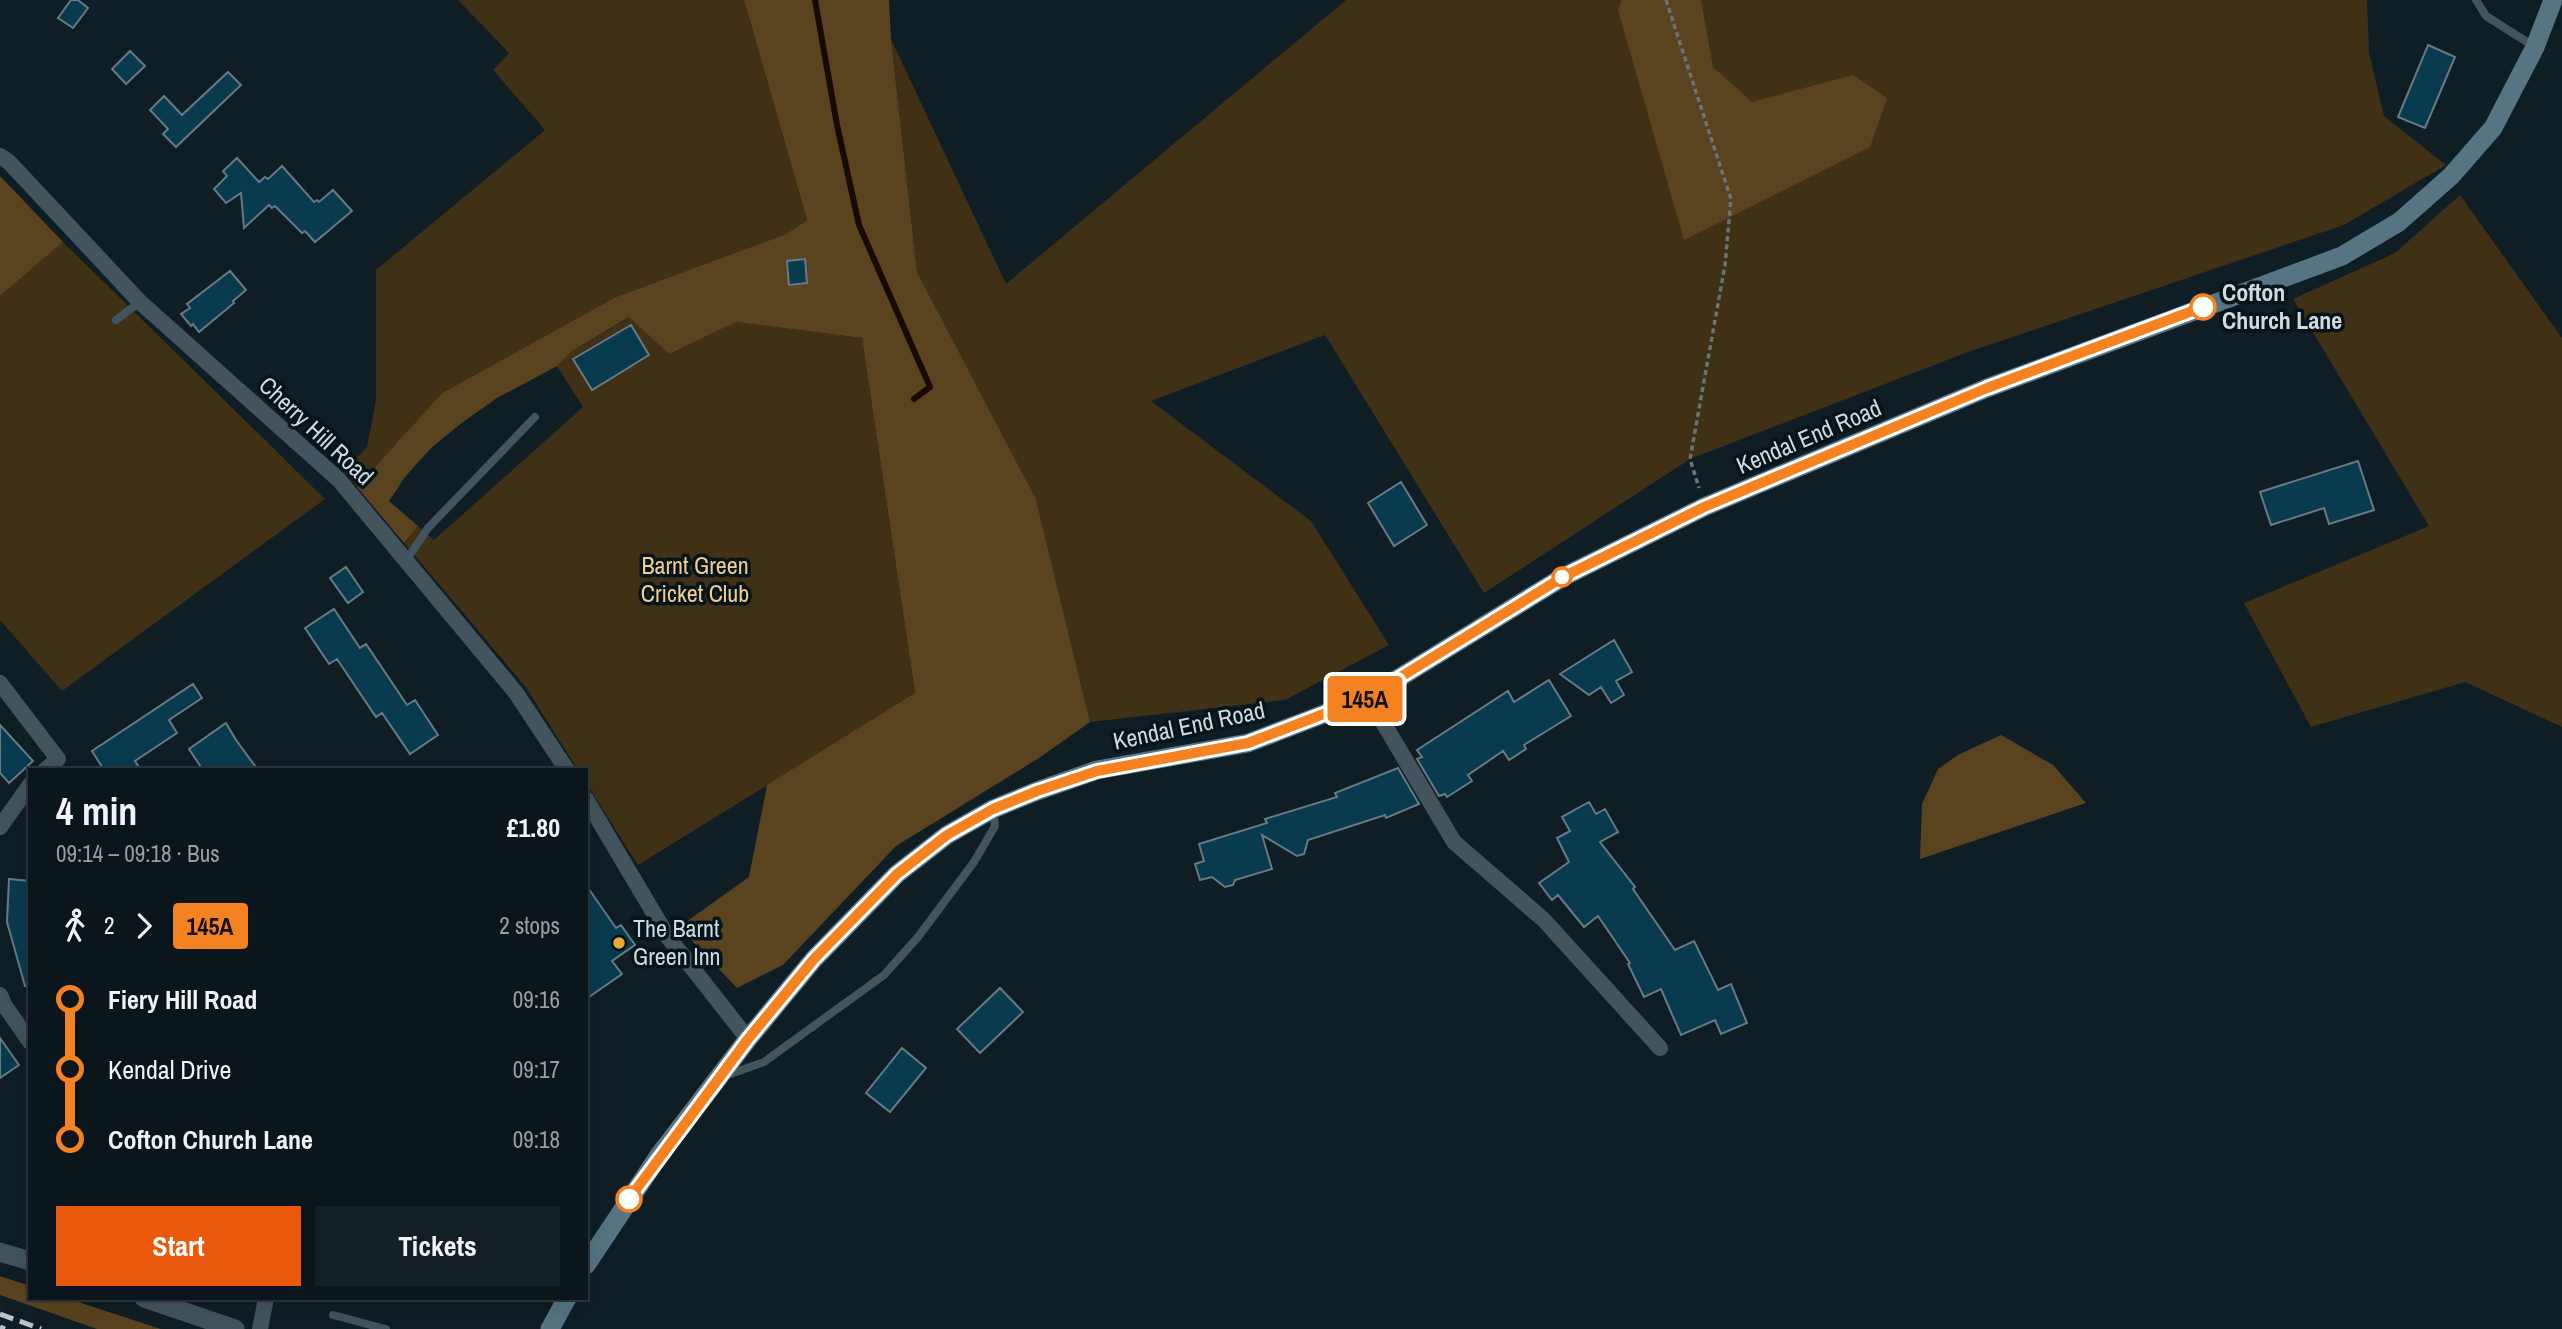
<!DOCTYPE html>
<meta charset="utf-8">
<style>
:root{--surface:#0b161c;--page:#141f25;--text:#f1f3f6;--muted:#9a9fa3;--line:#2b353b;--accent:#ea580c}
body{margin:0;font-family:"Archivo Narrow",sans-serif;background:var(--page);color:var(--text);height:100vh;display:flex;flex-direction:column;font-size:26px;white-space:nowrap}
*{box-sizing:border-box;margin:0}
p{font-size:23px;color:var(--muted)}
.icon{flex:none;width:38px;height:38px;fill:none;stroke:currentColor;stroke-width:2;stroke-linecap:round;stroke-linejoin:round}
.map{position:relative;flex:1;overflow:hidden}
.sheet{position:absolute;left:28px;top:768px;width:560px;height:532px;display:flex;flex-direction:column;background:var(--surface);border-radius:0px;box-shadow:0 7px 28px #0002,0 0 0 2px var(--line)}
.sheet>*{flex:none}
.badge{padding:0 14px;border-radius:5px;font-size:24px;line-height:46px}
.map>.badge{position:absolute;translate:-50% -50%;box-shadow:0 0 0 4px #fff}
.legs{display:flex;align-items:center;gap:10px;height:77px;padding:0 28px;font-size:23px}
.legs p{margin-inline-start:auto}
.summary{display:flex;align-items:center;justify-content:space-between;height:119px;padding:0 28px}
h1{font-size:38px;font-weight:700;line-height:52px}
.action{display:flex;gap:14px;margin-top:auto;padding:14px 28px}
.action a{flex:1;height:80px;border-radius:0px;background:var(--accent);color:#fff;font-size:28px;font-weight:700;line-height:80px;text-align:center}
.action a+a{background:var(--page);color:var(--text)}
ul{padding:0 28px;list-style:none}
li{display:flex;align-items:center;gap:24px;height:70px;font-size:26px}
li i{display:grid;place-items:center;width:10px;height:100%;margin:0 9px;background:currentColor}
li i::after{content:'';width:18px;height:18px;margin:-9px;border:5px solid;border-radius:50%;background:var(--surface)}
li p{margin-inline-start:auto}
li:first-child i{background:linear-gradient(#0000 50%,currentColor 0)}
li:last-child i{background:linear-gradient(currentColor 50%,#0000 0)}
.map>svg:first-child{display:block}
.green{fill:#403016}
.forest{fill:#5a4420}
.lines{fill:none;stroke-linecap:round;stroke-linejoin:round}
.stream{stroke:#160b00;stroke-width:6}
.building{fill:#093b4e;stroke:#687982;stroke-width:2}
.path{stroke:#68747b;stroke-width:3.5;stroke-dasharray:5 3.5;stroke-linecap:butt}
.service{stroke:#42545d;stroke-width:8}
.minor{stroke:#42545d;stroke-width:16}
.tertiary{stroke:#42545d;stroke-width:19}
.secondary{stroke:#577483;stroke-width:19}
.rail{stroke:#bbc5cb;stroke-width:5;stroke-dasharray:14 7;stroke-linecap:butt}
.line-1-casing{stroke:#fff;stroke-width:16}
.line-1{stroke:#f58220;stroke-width:10}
.stop-1-dot{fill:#fff;stroke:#f58220;stroke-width:3.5}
.poi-dot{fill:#e9aa38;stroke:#06141b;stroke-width:2.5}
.labels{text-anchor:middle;stroke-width:7;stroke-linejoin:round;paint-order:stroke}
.stop-label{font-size:24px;font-weight:bold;fill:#d0dadf;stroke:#06141b;text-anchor:start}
.street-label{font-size:24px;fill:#d0dadf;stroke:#06141b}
.park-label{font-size:24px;fill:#f4cc8f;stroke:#06141b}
.poi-label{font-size:24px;fill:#d0dadf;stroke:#06141b;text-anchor:start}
</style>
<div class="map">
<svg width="2562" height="1329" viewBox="0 0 2562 1329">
<rect width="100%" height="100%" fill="#0f1d25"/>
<path class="green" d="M458 0H744L807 220 786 234 616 297 442 393 357 487 344 472 367 447 376 400V270L545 130 493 70 509 53Z
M1346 0H2367L2369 53 2384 116 2446 165 2344 225 1968 352 1690 459 1484 593 1325 335 1151 401 1311 521 1389 645 1285 700 1090 722 1036 499 917 272 891 39 1006 284Z
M2460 195 2562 338V727L2465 682 2311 727 2244 603 2429 526 2293 299 2395 253Z
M63 242 325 499 62 691 0 620V296Z
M630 317 669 354 736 322 862 338 915 694 638 865 586 783V770H578L525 686 404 543 418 526 434 540 583 407 557 366 572 351Z"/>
<path class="forest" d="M744 0H889L891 39 917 272 1036 499 1090 722 1039 758 896 846 783 965 737 988 679 927 749 877 767 785 915 693 862 338 736 322 669 354 629 317 572 351 557 366 497 398 463 422 431 448 405 477 389 501 418 526 404 543 357 487 442 393 616 297 786 234 807 220Z
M1622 0H1701L1713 67 1752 102 1853 75 1887 98 1870 147 1684 240 1618 10Z
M0 176 63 242 0 296Z
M2001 735 2053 765 2086 803 1920 859 1922 804 1938 769 1958 755Z
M0 1276 30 1286V1298L69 1299 161 1329H97L0 1295Z"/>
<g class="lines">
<path class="stream" d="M815 0 837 125 859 225 930 387 914 399"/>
</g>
<path class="building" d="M71 0H78L88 8 73 28 58 18Z
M2428 45 2455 57 2425 128 2398 117Z
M130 51 145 66 126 84 112 69Z
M228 72 241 85 176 147 163 134 168 129 150 110 164 96 182 115Z
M237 158 259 182 265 177 268 179 282 166 314 202 317 200 319 202 333 190 352 211 315 242 305 231 302 233 275 206 272 208 269 205 244 228 241 193 226 203 214 189 227 176 223 171Z
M805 259 807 283 789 285 787 261Z
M230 271 246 290 233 301 234 303 199 332 193 324 191 326 181 314 190 308 187 304Z
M631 325 649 355 592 390 573 359Z
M2358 461 2374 510 2329 524 2324 508 2271 525 2260 492Z
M1401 482 1427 525 1394 546 1368 503Z
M346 567 363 592 348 603 330 578Z
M334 609 360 648 366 644 407 705 415 700 438 735 410 754 382 713 376 717 337 659 329 664 305 628Z
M1614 640 1632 672 1616 681 1624 695 1611 703 1601 687 1589 695 1560 674Z
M1549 680 1571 716 1524 745 1526 749 1509 760 1503 751 1468 775 1472 781 1447 797 1445 794 1439 796 1417 759 1422 757 1417 750 1508 691 1514 702Z
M193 684 202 698 169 720 177 733 135 761 141 770H104L92 751Z
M226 723 236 740 258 770H203L189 749Z
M0 725 33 761 9 783 0 773Z
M1398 768 1419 804 1386 818 1385 815 1308 840 1304 854 1297 856 1262 835 1272 869 1235 880 1233 885 1225 887 1212 877 1200 880 1195 864 1204 861 1199 844 1267 823 1265 819 1337 797 1335 793Z
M1589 802 1596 814 1605 809 1618 832 1600 842 1635 887 1633 889 1675 950 1694 941 1718 990 1731 984 1747 1023 1721 1034 1715 1020 1681 1035 1661 989 1644 997 1628 964 1630 963 1598 916 1584 927 1558 895 1552 900 1539 883 1569 862 1557 838 1570 831 1562 817Z
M9 879 30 881V986H25L7 922Z
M586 885 616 928 621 925 635 945 612 961 622 974 586 999Z
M1000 988 1023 1012 980 1053 957 1029Z
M0 1038 19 1065 0 1078Z
M902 1048 926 1068 890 1112 866 1093Z"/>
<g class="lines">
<path class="path" d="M1666 0 1731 199 1725 265 1690 459 1699 488"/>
<path class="service" d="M2476 0 2486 16 2535 47
M116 320 140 302
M407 559 428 528 535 417
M725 1076 764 1062 884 975 918 937 974 862 995 826 993 809
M333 1315 386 1329"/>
<path class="minor" d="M0 156 9 162 140 302 339 480 516 693 567 770
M0 683 58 759 45 770
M1368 697 1454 842 1544 920 1660 1048
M586 799 668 937 748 1039
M0 827 30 785
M0 995 5 1006 30 1042
M260 1329 266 1298"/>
<path class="tertiary" d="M0 1252 30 1261
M144 1298 235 1329"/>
<path class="secondary" d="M586 1265 660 1154 748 1039 814 959 897 874 947 835 993 809 1037 791 1097 770 1248 743 1368 697 1563 577 1704 507 1987 388 2342 256 2399 222 2451 176 2493 128 2535 47 2553 0
M550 1329 567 1298"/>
<path class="rail" d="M0 1314 41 1329
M0 1327 5 1329"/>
</g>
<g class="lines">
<g class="line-1-casing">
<path id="line-1" d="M629 1199 748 1039 814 959 897 874 947 835 993 809 1037 791 1097 771 1248 743 1368 697 1563 577 1704 507 1987 388 2203 307"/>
</g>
<use href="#line-1" class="line-1"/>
</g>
<g class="stop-1-dot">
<circle cx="2203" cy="307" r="12"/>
<circle cx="1562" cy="577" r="9"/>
<circle cx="629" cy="1199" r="12"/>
</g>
<circle class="poi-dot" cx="619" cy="943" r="7"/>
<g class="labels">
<g class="stop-label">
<text x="2222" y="301">Cofton<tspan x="2222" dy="28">Church Lane</tspan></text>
</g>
<g class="street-label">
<text transform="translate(316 431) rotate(43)" y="8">Cherry Hill Road</text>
<text transform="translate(1809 437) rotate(-23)" y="8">Kendal End Road</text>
<text transform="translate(1189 726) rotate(-12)" y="8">Kendal End Road</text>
</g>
<g class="park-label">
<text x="695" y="574">Barnt Green<tspan x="695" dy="28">Cricket Club</tspan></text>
</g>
<g class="poi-label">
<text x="633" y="937">The Barnt<tspan x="633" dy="28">Green Inn</tspan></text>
</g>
</g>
</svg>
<b class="badge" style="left:1365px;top:699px;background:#f58220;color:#111">145A</b>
<section class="sheet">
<div class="summary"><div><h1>4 min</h1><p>09:14 – 09:18 · Bus</p></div><b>£1.80</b></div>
<div class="legs"><svg class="icon" aria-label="walk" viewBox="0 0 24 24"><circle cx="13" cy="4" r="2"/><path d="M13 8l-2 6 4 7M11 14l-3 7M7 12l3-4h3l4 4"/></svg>2<svg class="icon" aria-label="forward" viewBox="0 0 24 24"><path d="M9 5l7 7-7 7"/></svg><b class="badge" style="background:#f58220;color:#111">145A</b><p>2 stops</p></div>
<ul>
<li><i style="color:#f58220"></i><b>Fiery Hill Road</b><p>09:16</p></li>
<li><i style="color:#f58220"></i><span>Kendal Drive</span><p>09:17</p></li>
<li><i style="color:#f58220"></i><b>Cofton Church Lane</b><p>09:18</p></li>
</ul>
<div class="action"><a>Start</a><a>Tickets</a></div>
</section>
</div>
